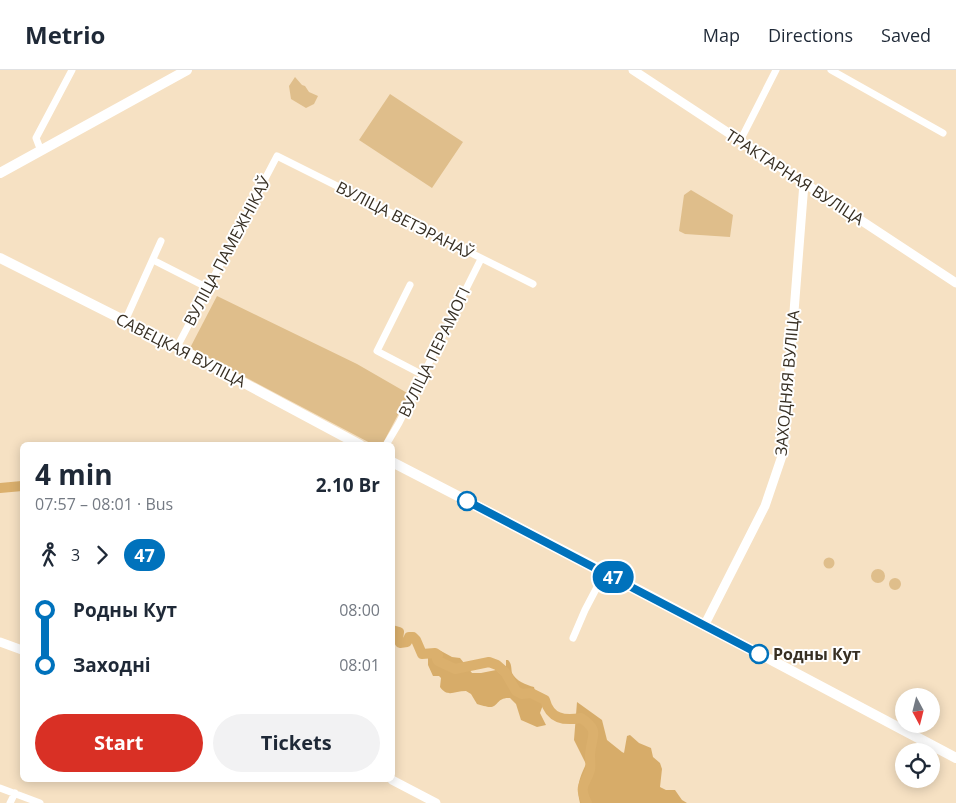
<!DOCTYPE html>
<meta charset="utf-8">
<style>
:root{--surface:#fff;--page:#f2f2f3;--text:#1f2937;--muted:#747a83;--line:#e0e1e3;--accent:#d93025}
body{margin:0;font-family:"Open Sans",sans-serif;background:var(--page);color:var(--text);height:100vh;display:flex;flex-direction:column;font-size:19px;white-space:nowrap}
*{box-sizing:border-box;margin:0}
p{font-size:16px;color:var(--muted)}
.icon{flex:none;width:28px;height:28px;fill:none;stroke:currentColor;stroke-width:2;stroke-linecap:round;stroke-linejoin:round}
.map{position:relative;flex:1;overflow:hidden}
.details{position:absolute;left:20px;top:372px;width:375px;height:340px;display:flex;flex-direction:column;background:var(--surface);border-radius:8px;box-shadow:0 2px 12px #0003}
.details>*{flex:none}
.badge{padding:0 10px;border-radius:16px;font-size:18px;line-height:32px}
.needle{width:32px;rotate:173deg}
.fabs{position:absolute;left:895px;top:618px;display:grid;gap:10px}
.fabs a{display:grid;place-items:center;width:45px;height:45px;border-radius:50%;background:var(--surface);box-shadow:0 2px 12px #0003;font-size:25px}
.map>.badge{position:absolute;translate:-50% -50%;box-shadow:0 0 0 2px #fff}
.legs{display:flex;align-items:center;gap:8px;height:55px;padding:0 15px;font-size:16px}
.legs p{margin-inline-start:auto}
.overview{display:flex;align-items:center;justify-content:space-between;height:85px;padding:0 15px}
h1{font-size:28px;font-weight:700;line-height:38px}
.cta{display:flex;gap:10px;margin-top:auto;padding:10px 15px}
.cta a{flex:1;height:58px;border-radius:30px;background:var(--accent);color:#fff;font-size:20px;font-weight:700;line-height:58px;text-align:center}
.cta a+a{background:var(--page);color:var(--text)}
ul{padding:0 15px;list-style:none}
li{display:flex;align-items:center;gap:18px;height:55px;font-size:19px}
li i{display:grid;place-items:center;width:8px;height:100%;margin:0 6px;background:currentColor}
li i::after{content:'';width:12px;height:12px;margin:-6px;border:4px solid;border-radius:50%;background:var(--surface)}
li p{margin-inline-start:auto}
li:first-child i{background:linear-gradient(#0000 50%,currentColor 0)}
li:last-child i{background:linear-gradient(currentColor 50%,#0000 0)}
header{display:flex;align-items:center;gap:30px;box-sizing:border-box;height:70px;padding:0 25px;background:var(--surface);border-bottom:1px solid var(--line)}
header strong{font-size:24px}
nav{display:flex;gap:28px;margin-inline-start:auto;font-size:18px}
.map>svg:first-child{display:block}
.green{fill:#dfbe8b}
.forest{fill:#d7ac69}
.lines{fill:none;stroke-linecap:round;stroke-linejoin:round}
.river{stroke:#dbb06d;stroke-width:10}
.minor{stroke:#fff;stroke-width:7}
.tertiary{stroke:#fff;stroke-width:9}
.secondary{stroke:#fff;stroke-width:10}
.line-1-casing{stroke:#fff;stroke-width:11}
.line-1{stroke:#0072bc;stroke-width:8}
.stop-1-dot{fill:#fff;stroke:#0072bc;stroke-width:2.5}
.labels{text-anchor:middle;stroke-width:4;stroke-linejoin:round;paint-order:stroke}
.street-label{font-size:16px;fill:#372f23;stroke:#fff}
.stop-label{font-size:16px;font-weight:bold;fill:#372f23;stroke:#fff;text-anchor:start}
</style>
<header>
<strong>Metrio</strong>
<nav><a>Map</a><a>Directions</a><a>Saved</a></nav>
</header>
<div class="map">
<svg width="956" height="733" viewBox="0 0 956 733">
<rect width="100%" height="100%" fill="#f6e1c3"/>
<path class="green" d="M295 7 302 15 305 16 309 22 318 26 314 34 306 38 291 29 289 16Z
M390 24 463 72 432 118 359 70Z
M691 120 733 145 730 167 685 164 679 161 684 125Z
M217 226 357 294 409 324 382 375H374L190 278Z
M823.5 493a5.5 5.5 0 1 1 11 0a5.5 5.5 0 1 1-11 0Z
M871 506a7 7 0 1 1 14 0a7 7 0 1 1-14 0Z
M889 514a6 6 0 1 1 12 0a6 6 0 1 1-12 0Z"/>
<path class="forest" d="M435 581H441L452 587 460 588 472 603H481L496 600 504 607 506 605V590H508C512 594 511 598 512 603 516 611 526 615 534 617 535 624 541 626 544 632L540 643 546 655 537 657 521 650 516 634 510 628C497 627 498 637 490 637 487 637 481 635 477 634L471 624 466 621C454 621 448 628 440 617L441 608 439 606H433L428 595V587Z
M577 632 602 650 607 670 622 682 624 683 627 666 630 665 639 673 651 678 653 687 660 693 662 699 660 717 666 720H675L682 730 687 733H580C576 717 579 709 586 694L574 670Z"/>
<g class="lines">
<path class="river" d="M0 418 22 416
M392 560 399 562 398 569 400 573 407 572 409 567H413L416 570 422 584 435 583 438 585 437 589 438 591 455 599 489 592 497 595 505 602 516 621 522 624 531 623 545 630C550 649 564 651 581 648 601 661 591 666 590 685 590 690 591 696 590 700 585 716 578 715 587 733"/>
<path class="minor" d="M831 0 943 63
M740 71 776 0
M41 81 36 68 72 0
M153 190 208 218
M410 215 377 281 423 305
M125 251 161 171
M177 277 277 86 533 214
M386 375 399 353 481 189
M573 568 585 540 605 502
M0 718 40 733
M10 733 15 723"/>
<path class="tertiary" d="M633 0 956 213
M704 556 765 436 783 383 804 113
M0 572 22 580
M392 710 436 733"/>
<path class="secondary" d="M0 103 187 0
M0 188 177 277 360 375
M392 392 605 502 956 688"/>
</g>
<g class="lines">
<g class="line-1-casing">
<path id="line-1" d="M467 431 759 584"/>
</g>
<use href="#line-1" class="line-1"/>
</g>
<g class="stop-1-dot">
<circle cx="467" cy="431" r="9"/>
<circle cx="759" cy="584" r="9"/>
</g>
<g class="labels">
<g class="street-label">
<text transform="translate(795 107) rotate(33)" y="6">ТРАКТАРНАЯ ВУЛІЦА</text>
<text transform="translate(405 150) rotate(27)" y="6">ВУЛІЦА ВЕТЭРАНАЎ</text>
<text transform="translate(227 181) rotate(-62)" y="6">ВУЛІЦА ПАМЕЖНІКАЎ</text>
<text transform="translate(181 280) rotate(27)" y="6">САВЕЦКАЯ ВУЛІЦА</text>
<text transform="translate(434 282) rotate(-64)" y="6">ВУЛІЦА ПЕРАМОГІ</text>
<text transform="translate(787 313) rotate(-85)" y="6">ЗАХОДНЯЯ ВУЛІЦА</text>
</g>
<g class="stop-label">
<text x="773" y="590">Родны Кут</text>
</g>
</g>
</svg>
<div class="fabs">
<a><svg class="needle" viewBox="-14 -14 28 28"><path d="M0-13l5 13h-10z" fill="#e53935"/><path d="M0 13l5-13h-10z" fill="#747a83"/></svg></a>
<a><svg class="icon" aria-label="locate" viewBox="0 0 24 24"><circle cx="12" cy="12" r="6"/><path d="M12 2v4M12 18v4M2 12h4M18 12h4"/></svg></a>
</div>
<b class="badge" style="left:613px;top:507px;background:#0072bc;color:#fff">47</b>
<section class="details">
<div class="overview"><div><h1>4 min</h1><p>07:57 – 08:01 · Bus</p></div><b>2.10 Br</b></div>
<div class="legs"><svg class="icon" aria-label="walk" viewBox="0 0 24 24"><circle cx="13" cy="4" r="2"/><path d="M13 8l-2 6 4 7M11 14l-3 7M7 12l3-4h3l4 4"/></svg>3<svg class="icon" aria-label="forward" viewBox="0 0 24 24"><path d="M9 5l7 7-7 7"/></svg><b class="badge" style="background:#0072bc;color:#fff">47</b></div>
<ul>
<li><i style="color:#0072bc"></i><b>Родны Кут</b><p>08:00</p></li>
<li><i style="color:#0072bc"></i><b>Заходні</b><p>08:01</p></li>
</ul>
<div class="cta"><a>Start</a><a>Tickets</a></div>
</section>
</div>
